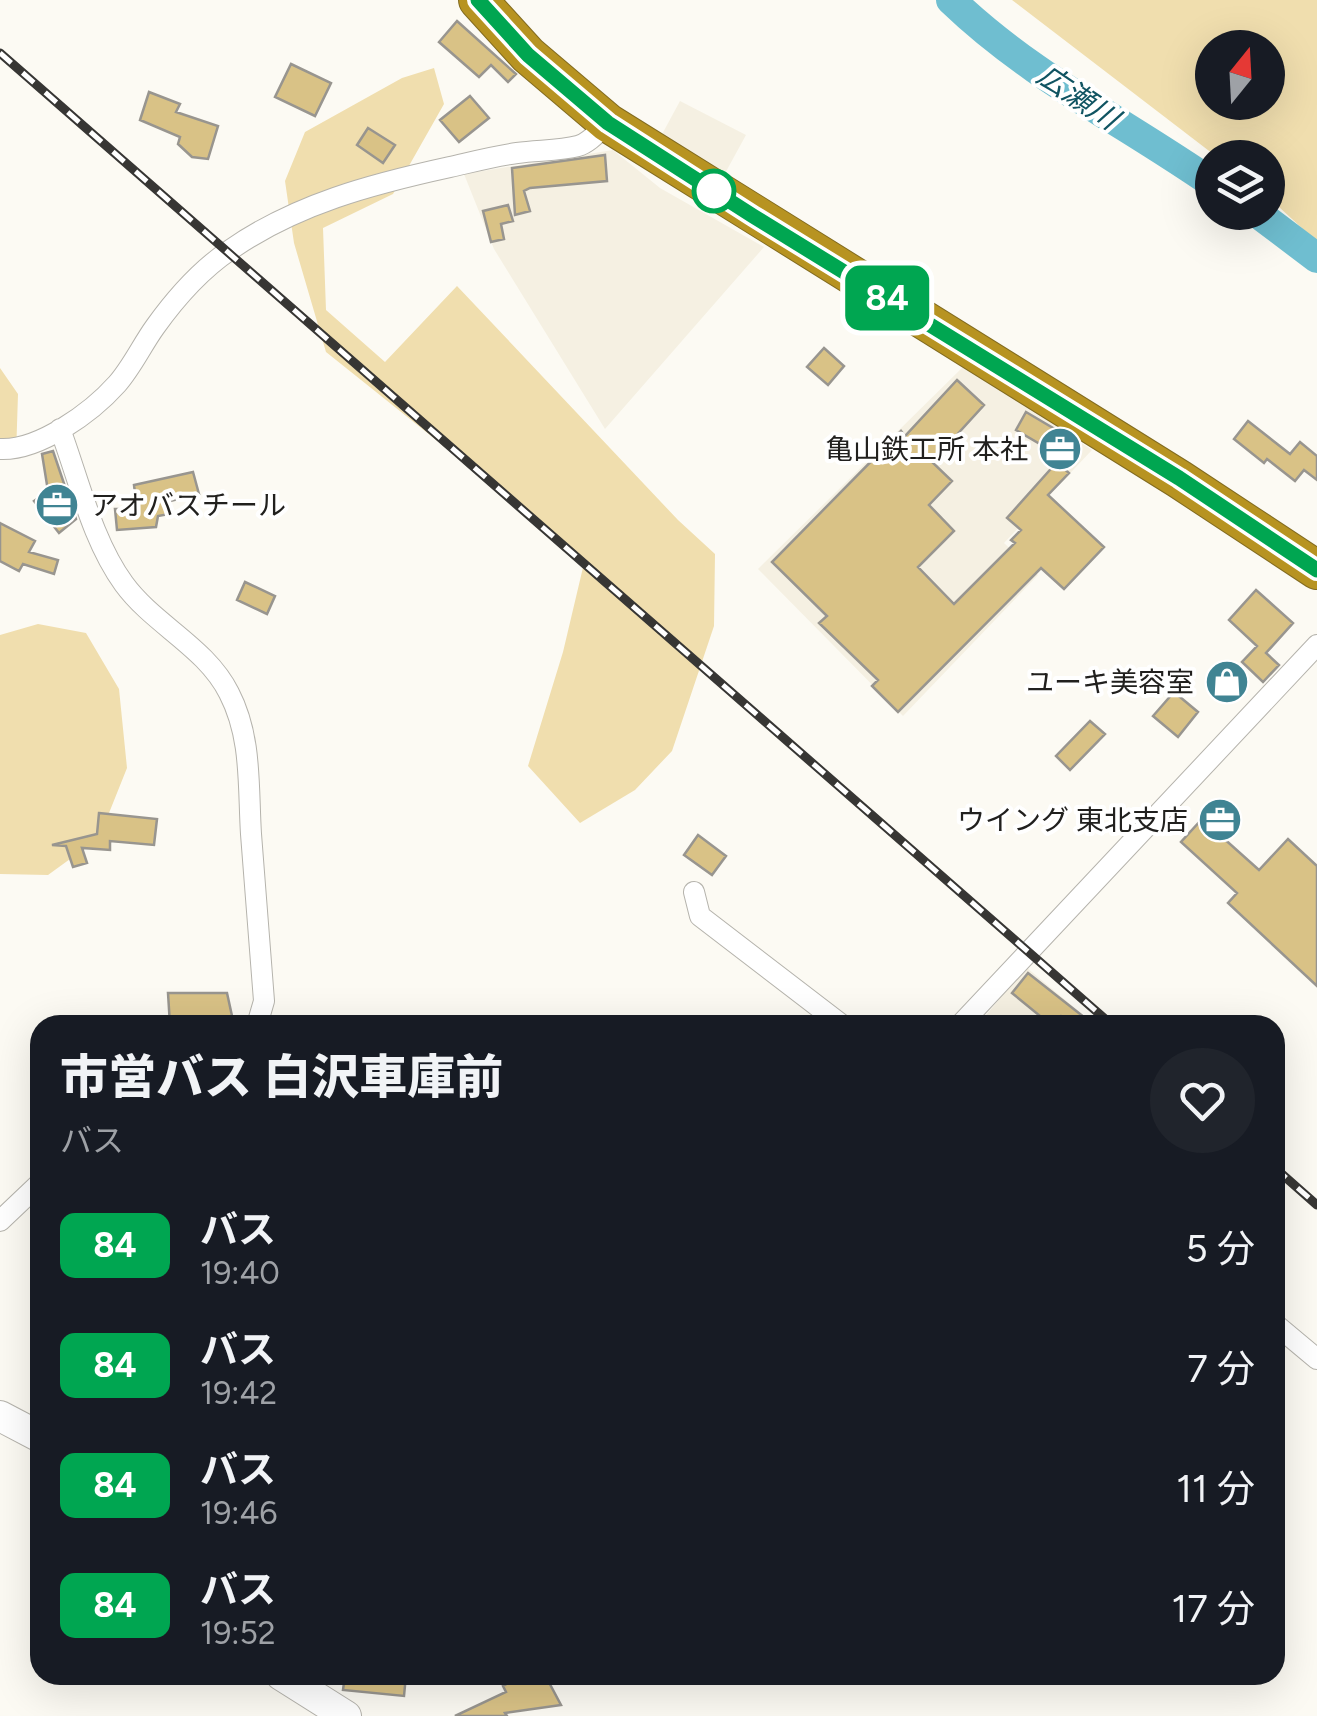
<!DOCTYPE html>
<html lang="ja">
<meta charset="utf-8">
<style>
:root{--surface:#171b24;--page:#20242c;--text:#f1f3f6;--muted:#9ea1a6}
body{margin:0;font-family:Figtree,"Noto Sans JP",sans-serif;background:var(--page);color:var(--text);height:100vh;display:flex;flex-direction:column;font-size:38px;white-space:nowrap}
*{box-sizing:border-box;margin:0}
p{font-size:32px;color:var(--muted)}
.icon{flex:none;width:55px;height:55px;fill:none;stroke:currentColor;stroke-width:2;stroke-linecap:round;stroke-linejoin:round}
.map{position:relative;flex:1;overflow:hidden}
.details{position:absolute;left:30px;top:1015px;width:1255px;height:670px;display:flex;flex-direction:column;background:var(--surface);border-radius:30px;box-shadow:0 10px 40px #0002}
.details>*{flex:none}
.badge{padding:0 20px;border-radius:15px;font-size:35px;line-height:65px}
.needle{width:65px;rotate:18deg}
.controls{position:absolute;left:1195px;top:30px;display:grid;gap:20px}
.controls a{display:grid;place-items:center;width:90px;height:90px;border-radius:50%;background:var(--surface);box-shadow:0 10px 40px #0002;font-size:50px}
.map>.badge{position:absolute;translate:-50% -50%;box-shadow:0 0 0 5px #fff}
.round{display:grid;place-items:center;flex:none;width:105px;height:105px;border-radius:52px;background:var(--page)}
.headline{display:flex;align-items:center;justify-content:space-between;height:170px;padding:0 30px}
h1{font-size:48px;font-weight:800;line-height:75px}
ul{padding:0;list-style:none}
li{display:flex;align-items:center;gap:30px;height:120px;padding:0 30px}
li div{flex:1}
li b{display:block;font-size:38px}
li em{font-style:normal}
li .badge{min-width:110px;font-weight:700;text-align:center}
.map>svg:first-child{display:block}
.built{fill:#f5f0e2}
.green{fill:#f0deae;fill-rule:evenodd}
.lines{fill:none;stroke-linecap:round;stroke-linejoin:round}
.river{stroke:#6fbed0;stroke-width:30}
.building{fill:#d9c286;stroke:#98958f;stroke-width:2.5}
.street-casing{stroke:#b5b3ac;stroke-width:22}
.secondary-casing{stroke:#b5b3ac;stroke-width:32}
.highway-casing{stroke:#826b20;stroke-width:40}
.street{stroke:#fff;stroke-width:20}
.secondary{stroke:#fff;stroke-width:30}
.highway{stroke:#b79321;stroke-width:38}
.rail-casing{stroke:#373634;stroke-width:9}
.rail{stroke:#fff;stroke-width:5;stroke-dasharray:15;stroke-linecap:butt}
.line-casing{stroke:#fff;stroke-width:22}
.line{stroke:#00a651;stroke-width:15}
.stop-dot{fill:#fff;stroke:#00a651;stroke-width:5}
.labels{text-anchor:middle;stroke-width:8;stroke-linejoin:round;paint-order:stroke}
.poi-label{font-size:28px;fill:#21201e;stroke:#fff;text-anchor:end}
.water-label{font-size:30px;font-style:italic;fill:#105462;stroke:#fff}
</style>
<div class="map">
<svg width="1317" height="1716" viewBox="0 0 1317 1716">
<rect width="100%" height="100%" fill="#fcfaf3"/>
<path class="built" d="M680 101 746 135 723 177 660 138Z
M613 150 660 188 764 247 605 429 494 249 464 174Z
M965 365 1092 450 1004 543 1038 575 903 716 758 569Z
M1026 967 1095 1025H978Z"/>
<path class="green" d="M1012 0H1317V242L1268 197V158L1217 157ZM1212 48H1268V102H1212Z
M434 68 444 104 393 194 323 228 326 310 385 362 457 286 678 520 715 554 714 626 672 751 635 790 580 823 528 766 563 652 585 559 326 352 294 243 285 181 305 132 402 78Z
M0 368 18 394 16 456 0 460Z
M38 624 86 633 119 689 127 768 99 838 48 875 0 874V635Z"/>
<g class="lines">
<path class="river" d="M951 0C1030 76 1124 122 1212 183
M1256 212 1317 258"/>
</g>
<path class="building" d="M457 21 516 74 508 82 491 65 479 77 439 42Z
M291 64 331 83 315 116 275 97Z
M149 92 180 104 176 112 218 126 208 159 192 157 178 144 180 137 140 120Z
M470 96 489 118 459 142 440 120Z
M368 128 395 145 383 163 357 145Z
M605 155 607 181 530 188 524 191 530 211 515 215 512 168Z
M508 205 513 221 501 224 504 239 491 242 483 211Z
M824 348 844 366 828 385 807 367Z
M957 380 984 405 932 462 952 481 929 505 954 531 918 567 954 604 1015 543 1011 540 1021 530 1007 518 1057 462 1069 473 1048 495 1104 547 1064 589 1041 568 898 712 872 686 878 680 819 623 827 616 772 562 901 431 905 436Z
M1026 412 1075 441 1064 458 1016 430Z
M1248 421 1290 454 1300 442 1317 456V480L1304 470 1295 481 1267 459 1264 463 1234 439Z
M53 451 76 519 59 533 34 501 48 491 42 454Z
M193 472 199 494 170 501 169 514 158 516 156 527 117 530 115 509H137L134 485Z
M0 523 35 541 29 552 58 560 54 574 23 564 19 571 0 561Z
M245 582 275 596 267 614 237 600Z
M1256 590 1293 623 1266 653 1279 665 1263 682 1242 662 1257 646 1229 620Z
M1174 692 1198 712 1178 737 1153 716Z
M1090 721 1105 734 1070 770 1056 756Z
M99 813 157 819 154 845 110 841V850L82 848 87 863 73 867 66 846 52 845 97 834Z
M1202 819 1259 870 1288 839 1317 866V986L1228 903 1237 893 1181 842Z
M698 835 726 856 712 875 684 855Z
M1028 973 1094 1025H1073L1061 1016 1051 1025 1012 993Z
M168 993H227L234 1025H170Z
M345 1675H406L404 1696 343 1690Z
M523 1675H545L561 1705 505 1713 507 1716H455L506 1692 503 1686Z"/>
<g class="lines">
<g class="street-casing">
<path id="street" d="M60 429C79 480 92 540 124 584 154 625 206 647 229 693 252 737 248 786 251 834 255 890 260 945 264 1001L257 1025
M0 449C39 451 92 412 117 384 132 367 142 345 155 327 175 299 202 269 230 250 296 204 372 184 450 167 472 162 495 156 517 153 537 150 559 151 578 146 589 143 599 131 608 123
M694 892 700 916 842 1025
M960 1025 1317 645
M0 1221 40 1183
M1275 1324 1317 1359"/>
</g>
<g class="secondary-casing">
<path id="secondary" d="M0 1416 40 1437
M281 1675 346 1716"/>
</g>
<g class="highway-casing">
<path id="highway" d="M478 0 528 55 608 123 1179 479 1317 570"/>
</g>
<use href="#street" class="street"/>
<use href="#secondary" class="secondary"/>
<use href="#highway" class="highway"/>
<g class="rail-casing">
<path id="rail" d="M0 53 1112 1025
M1275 1168 1317 1205"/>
</g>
<use href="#rail" class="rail"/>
</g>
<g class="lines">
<g class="line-casing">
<path id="line" d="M478 0 528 55 608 123 753 216 1179 478 1317 570"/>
</g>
<use href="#line" class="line"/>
</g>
<defs>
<g id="office-disc" transform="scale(2.25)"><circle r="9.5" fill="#408493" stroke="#fff"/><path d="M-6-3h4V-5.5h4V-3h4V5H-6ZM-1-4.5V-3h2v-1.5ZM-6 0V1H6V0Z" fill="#fff"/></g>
<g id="shop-disc" transform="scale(2.25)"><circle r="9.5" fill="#408493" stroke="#fff"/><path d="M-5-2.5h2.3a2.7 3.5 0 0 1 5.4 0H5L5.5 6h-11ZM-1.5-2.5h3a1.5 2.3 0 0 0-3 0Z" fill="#fff"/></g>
</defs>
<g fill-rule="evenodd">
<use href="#office-disc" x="1060" y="449"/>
<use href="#office-disc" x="57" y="505"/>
<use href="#shop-disc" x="1227" y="682"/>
<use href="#office-disc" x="1220" y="820"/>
</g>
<circle class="stop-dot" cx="714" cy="191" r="20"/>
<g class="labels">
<g class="poi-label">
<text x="1028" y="459">亀山鉄工所 本社</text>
<text x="90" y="515" text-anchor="start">アオバスチール</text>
<text x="1194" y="692">ユーキ美容室</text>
<text x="1188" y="830">ウイング 東北支店</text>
</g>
<g class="water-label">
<text transform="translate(1078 97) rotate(34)" y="10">広瀬川</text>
</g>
</g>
</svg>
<div class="controls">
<a><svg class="needle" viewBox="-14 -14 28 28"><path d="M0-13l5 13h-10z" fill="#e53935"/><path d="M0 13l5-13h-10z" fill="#9ea1a6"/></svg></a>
<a><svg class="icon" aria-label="layers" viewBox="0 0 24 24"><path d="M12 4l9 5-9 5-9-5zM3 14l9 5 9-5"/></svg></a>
</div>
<b class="badge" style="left:887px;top:298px;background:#00a651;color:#fff">84</b>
<section class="details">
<div class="headline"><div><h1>市営バス 白沢車庫前</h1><p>バス</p></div><a class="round"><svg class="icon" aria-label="heart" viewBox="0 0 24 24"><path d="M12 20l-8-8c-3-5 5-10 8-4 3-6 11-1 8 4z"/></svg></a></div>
<ul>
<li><span class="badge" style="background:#00a651;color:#fff">84</span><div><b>バス</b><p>19:40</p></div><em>5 分</em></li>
<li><span class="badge" style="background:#00a651;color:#fff">84</span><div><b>バス</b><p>19:42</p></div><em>7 分</em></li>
<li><span class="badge" style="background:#00a651;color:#fff">84</span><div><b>バス</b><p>19:46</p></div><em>11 分</em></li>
<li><span class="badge" style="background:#00a651;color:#fff">84</span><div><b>バス</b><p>19:52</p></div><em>17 分</em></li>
</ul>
</section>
</div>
